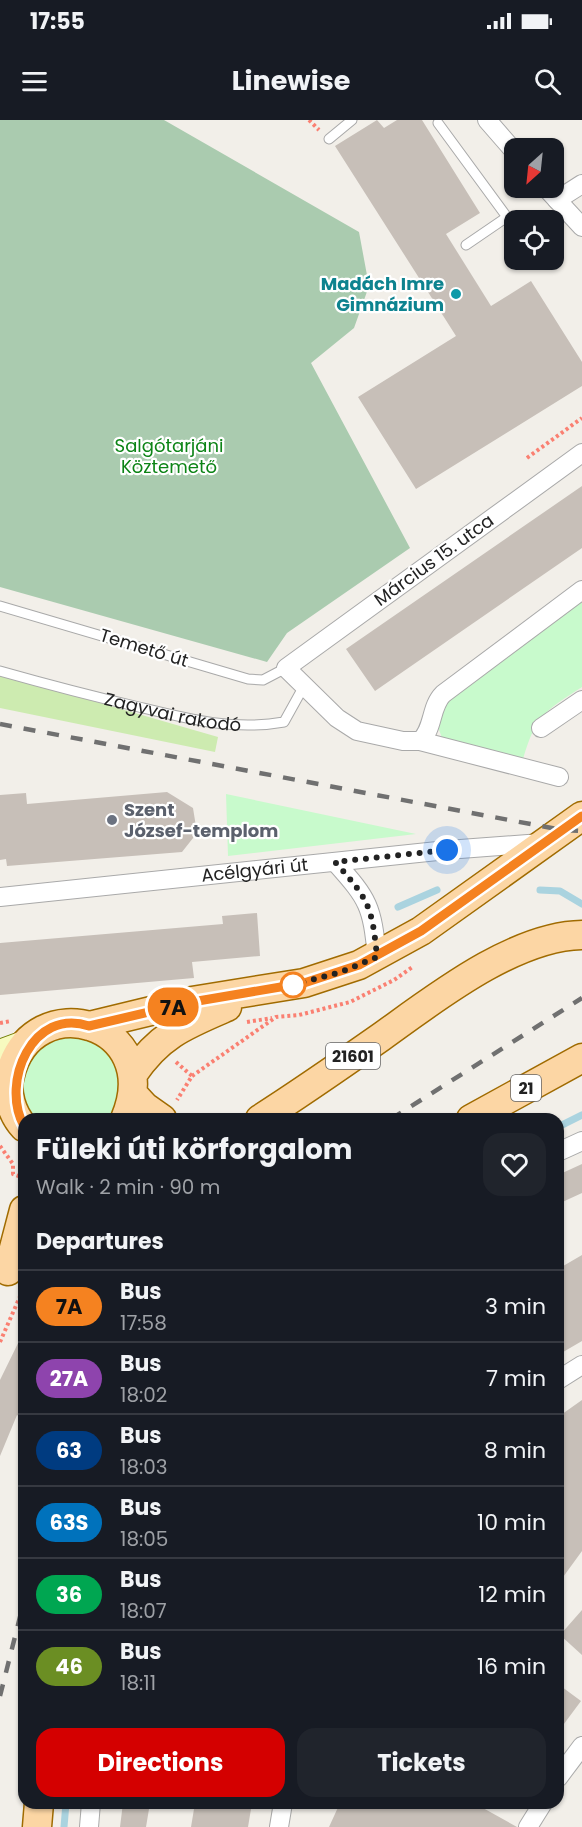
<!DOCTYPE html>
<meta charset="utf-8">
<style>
:root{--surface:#171b24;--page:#20242c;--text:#f1f3f6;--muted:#9ea1a6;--line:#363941;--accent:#d40000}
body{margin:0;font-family:Poppins,sans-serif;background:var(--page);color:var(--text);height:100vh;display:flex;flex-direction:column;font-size:22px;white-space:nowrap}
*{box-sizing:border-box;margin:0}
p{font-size:20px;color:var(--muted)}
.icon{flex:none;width:33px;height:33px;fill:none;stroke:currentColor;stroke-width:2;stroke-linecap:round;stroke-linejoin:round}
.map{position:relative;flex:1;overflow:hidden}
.panel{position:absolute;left:18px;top:993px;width:546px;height:696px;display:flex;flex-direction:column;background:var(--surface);border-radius:18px;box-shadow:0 2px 4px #0004}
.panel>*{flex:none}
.badge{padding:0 12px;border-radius:20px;font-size:21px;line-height:39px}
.needle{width:39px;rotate:207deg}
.buttons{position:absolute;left:504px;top:18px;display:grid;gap:12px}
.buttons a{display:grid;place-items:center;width:60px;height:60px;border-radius:12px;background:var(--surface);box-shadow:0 2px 4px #0004;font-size:30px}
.you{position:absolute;width:30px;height:30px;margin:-15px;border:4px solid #fff;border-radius:50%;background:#1a73e8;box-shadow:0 0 0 9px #1a73e833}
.map>.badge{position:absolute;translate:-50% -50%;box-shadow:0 0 0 3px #fff}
h2{padding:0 18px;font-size:22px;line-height:54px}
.round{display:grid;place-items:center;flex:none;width:63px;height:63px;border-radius:18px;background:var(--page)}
.head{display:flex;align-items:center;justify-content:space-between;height:102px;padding:0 18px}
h1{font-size:28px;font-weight:700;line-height:45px}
.action{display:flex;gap:12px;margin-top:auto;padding:12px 18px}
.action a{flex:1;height:69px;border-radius:18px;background:var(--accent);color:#fff;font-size:24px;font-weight:700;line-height:69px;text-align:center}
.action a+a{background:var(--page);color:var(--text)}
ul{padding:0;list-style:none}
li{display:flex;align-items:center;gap:18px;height:72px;padding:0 18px;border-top:2px solid var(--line)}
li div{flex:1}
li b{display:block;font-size:22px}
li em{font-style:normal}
li .badge{min-width:66px;font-weight:700;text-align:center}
.status{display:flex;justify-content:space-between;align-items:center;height:42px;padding:0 30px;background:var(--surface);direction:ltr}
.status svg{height:16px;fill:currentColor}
header{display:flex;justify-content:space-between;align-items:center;height:78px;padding:0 18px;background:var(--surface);font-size:27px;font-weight:700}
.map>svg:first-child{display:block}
.grass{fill:#cdebb0}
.cemetery{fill:#aacbaf}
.park{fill:#c8facc}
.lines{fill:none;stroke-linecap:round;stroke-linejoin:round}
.stream{stroke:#aad3df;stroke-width:7}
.building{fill:#c7bfb8}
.service-casing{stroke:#a9a9a9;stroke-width:11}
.minor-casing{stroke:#a9a9a9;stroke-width:20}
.secondary-casing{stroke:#707d05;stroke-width:28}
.primary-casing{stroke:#a06b00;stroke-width:31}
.path{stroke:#fa8072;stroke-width:4;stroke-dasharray:3 3;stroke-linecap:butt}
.service{stroke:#fff;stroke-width:9}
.minor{stroke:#fff;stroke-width:18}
.secondary{stroke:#f7fabf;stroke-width:26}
.primary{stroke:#fcd6a4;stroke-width:28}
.rail{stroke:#707070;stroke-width:4.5;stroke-dasharray:12 12;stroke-linecap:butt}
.line-casing{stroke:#fff;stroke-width:14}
.line{stroke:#f58220;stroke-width:9}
.walk{stroke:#222;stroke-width:6;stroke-dasharray:0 10.8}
.culture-dot{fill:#0f9aa8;stroke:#fff;stroke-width:2}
.worship-dot{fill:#6b7280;stroke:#fff;stroke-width:2}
.stop-dot{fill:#fff;stroke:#f58220;stroke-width:3}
.labels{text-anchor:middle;stroke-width:4.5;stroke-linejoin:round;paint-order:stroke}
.shield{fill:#fff;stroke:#646464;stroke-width:1.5}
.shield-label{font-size:16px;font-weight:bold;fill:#222}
.culture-label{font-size:18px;font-weight:bold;fill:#0d838f;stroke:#fff;text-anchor:end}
.park-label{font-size:18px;fill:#0c8416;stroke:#fff}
.street-label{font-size:18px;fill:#222;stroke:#fff}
.worship-label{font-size:18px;font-weight:bold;fill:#5b616d;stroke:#fff;text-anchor:start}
</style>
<div class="status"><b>17:55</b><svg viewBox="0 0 49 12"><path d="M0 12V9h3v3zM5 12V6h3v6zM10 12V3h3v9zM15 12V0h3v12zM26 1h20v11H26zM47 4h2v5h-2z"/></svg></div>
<header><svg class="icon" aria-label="menu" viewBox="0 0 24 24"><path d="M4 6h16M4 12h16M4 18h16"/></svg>Linewise<svg class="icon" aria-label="search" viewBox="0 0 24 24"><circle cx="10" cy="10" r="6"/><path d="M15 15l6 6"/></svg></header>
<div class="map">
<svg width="582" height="1707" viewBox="0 0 582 1707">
<rect width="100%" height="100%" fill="#f2efe9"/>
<path class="grass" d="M0 554 218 617 215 632 0 588Z"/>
<path class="cemetery" d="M0 0H164L359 112 369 166 354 208 311 243 410 428 287 513 267 542 0 467Z"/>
<path class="park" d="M582 481V567C545 591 536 595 523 639L442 618 438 607 443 588 453 572Z
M226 674 416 714 228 736Z
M40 911 117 922 125 999H24L13 941Z"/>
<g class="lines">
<path class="stream" d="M540 770 560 771 582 784
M398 787 437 770
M558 1007 582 995
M64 1707 66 1683"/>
</g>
<path class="building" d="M377 0 384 8 397 0H422L480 93 446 114 491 186 531 161 582 242V266L416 369 358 277 456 216 335 26Z
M582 366V428L375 571 346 529Z
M167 672 193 688 197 713 182 732 7 746 6 739 0 740V675L26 673 27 684Z
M257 793 260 836 192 842 194 858 0 875V823L223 804 222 796Z
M582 1044V1073L558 1084V1055Z
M582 1135V1221L558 1235V1149Z
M24 1211V1299L17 1295 0 1336V1260Z
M582 1280V1431L558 1464V1297Z
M582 1490V1535L560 1515Z
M558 1564 581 1581 558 1612Z
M123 1683H150L146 1707H120Z
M195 1683H252L248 1707H191Z
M340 1683H474L517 1707H329Z"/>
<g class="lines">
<g class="service-casing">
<g id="service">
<path d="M438 3 507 97 466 125"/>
<path d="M329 19 352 0"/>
<path d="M0 486 248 559 263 560 286 548"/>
<path id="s1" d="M0 551C46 564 92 576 139 587 188 599 234 611 284 602L304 566"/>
</g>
</g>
<g class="minor-casing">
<g id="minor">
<path d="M487 0 514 31"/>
<path d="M546 68 582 107"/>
<path d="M557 80 582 64"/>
<path d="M582 333 286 548 337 598 357 611 403 621H420C434 609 430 587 443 574L582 470"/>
<path d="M541 608 582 580"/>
<path d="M420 621 559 657"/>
<path d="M335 742C369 780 372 786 377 837"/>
<path id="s2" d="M0 777 447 730 541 723"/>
<path d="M558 1032 582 1021"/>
<path d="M558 1260 582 1245"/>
<path d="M558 1658 582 1626"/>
<path d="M89 1707 91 1683"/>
<path d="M279 1707 283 1683"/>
<path d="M528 1707 543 1683"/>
</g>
</g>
<g class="secondary-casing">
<path id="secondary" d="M0 933 24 924"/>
</g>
<g class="primary-casing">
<path id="primary" d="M89 906 192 881 304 863 359 845 421 811 582 696
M133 954C159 915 185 905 227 887
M133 974 145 987 162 999
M260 999C301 973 341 945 381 917 434 879 514 816 582 815
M471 999 582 938
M24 1007C12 994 5 972 10 955 32 864 166 902 125 999
M8 1151 24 1090
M37 1707 39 1683"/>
</g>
<path class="path" d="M309 0 319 10
M527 338 582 298
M247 902 272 898
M0 903 11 901
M176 942 192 956 177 980
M192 956 276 897 299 895 350 882 394 860 414 846
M0 1026 13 1044V1054L24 1058
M0 1222 22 1172"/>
<use href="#service" class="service"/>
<use href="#minor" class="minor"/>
<use href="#secondary" class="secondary"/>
<use href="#primary" class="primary"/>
<path class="rail" d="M0 604 562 710 582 711
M391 999 582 878
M0 1576 24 1481"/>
</g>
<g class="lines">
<g class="line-casing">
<path id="line" d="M24 1006C0 962 33 887 89 906L192 882 304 863 359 845 421 811 582 696"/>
</g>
<use href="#line" class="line"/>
<path class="walk" d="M293 865 341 852 377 837C372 786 369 780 335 742L447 730"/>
</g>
<circle class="culture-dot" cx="456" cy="174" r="6"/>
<circle class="worship-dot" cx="112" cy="700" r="6"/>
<circle class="stop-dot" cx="293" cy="865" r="12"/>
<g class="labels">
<g class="shield">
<rect x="326" y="923" width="54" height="26" rx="4.5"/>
<rect x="511" y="955" width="30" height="26" rx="4.5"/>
</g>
<g class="shield-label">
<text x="353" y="942">21601</text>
<text x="526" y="974">21</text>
</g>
<g class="culture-label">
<text x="444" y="170">Madách Imre<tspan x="444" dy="21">Gimnázium</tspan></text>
</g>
<g class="park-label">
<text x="169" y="332">Salgótarjáni<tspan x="169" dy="21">Köztemető</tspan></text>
</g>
<g class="street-label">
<text transform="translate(434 440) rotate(-36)" y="6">Március 15. utca</text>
<text transform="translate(144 528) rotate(17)" y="6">Temető út</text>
<text dy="6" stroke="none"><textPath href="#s1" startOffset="178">Zagyvai rakodó</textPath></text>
<text dy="6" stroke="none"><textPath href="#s2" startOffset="256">Acélgyári út</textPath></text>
</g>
<g class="worship-label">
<text x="124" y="696">Szent<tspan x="124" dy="21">József-templom</tspan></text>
</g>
</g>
</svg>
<div class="buttons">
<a><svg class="needle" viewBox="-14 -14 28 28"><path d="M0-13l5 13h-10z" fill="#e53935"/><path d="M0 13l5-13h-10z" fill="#9ea1a6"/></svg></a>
<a><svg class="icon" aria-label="locate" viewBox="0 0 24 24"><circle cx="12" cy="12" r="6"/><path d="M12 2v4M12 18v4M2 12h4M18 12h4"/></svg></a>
</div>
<div class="you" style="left:447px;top:730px"></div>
<b class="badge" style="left:173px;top:887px;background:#f58220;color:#111">7A</b>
<section class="panel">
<div class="head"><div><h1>Füleki úti körforgalom</h1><p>Walk · 2 min · 90 m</p></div><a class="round"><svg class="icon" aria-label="heart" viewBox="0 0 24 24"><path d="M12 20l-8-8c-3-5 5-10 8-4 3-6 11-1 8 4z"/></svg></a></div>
<h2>Departures</h2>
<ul>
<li><span class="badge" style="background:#f58220;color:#111">7A</span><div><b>Bus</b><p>17:58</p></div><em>3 min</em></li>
<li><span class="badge" style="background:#8e44ad;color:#fff">27A</span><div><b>Bus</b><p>18:02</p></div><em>7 min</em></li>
<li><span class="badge" style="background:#003b80;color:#fff">63</span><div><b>Bus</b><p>18:03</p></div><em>8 min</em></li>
<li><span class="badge" style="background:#0072bc;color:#fff">63S</span><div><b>Bus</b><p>18:05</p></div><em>10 min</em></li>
<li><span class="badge" style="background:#00a651;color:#fff">36</span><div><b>Bus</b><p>18:07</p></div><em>12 min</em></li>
<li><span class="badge" style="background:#6b8e23;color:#fff">46</span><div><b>Bus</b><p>18:11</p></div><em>16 min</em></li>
</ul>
<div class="action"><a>Directions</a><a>Tickets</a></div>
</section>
</div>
